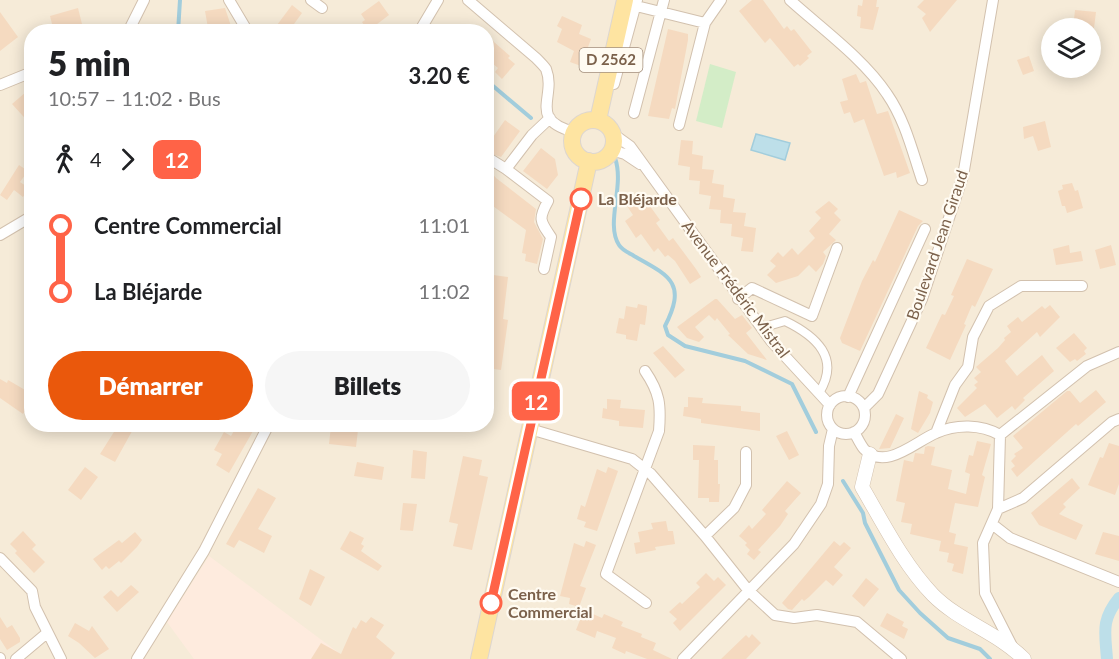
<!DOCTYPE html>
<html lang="fr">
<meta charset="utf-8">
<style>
:root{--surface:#fff;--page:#f6f6f6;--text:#202124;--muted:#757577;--accent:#ea580c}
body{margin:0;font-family:Lato,sans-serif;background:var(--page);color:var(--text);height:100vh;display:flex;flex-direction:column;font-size:22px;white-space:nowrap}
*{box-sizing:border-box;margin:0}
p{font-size:20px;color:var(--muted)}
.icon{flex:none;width:33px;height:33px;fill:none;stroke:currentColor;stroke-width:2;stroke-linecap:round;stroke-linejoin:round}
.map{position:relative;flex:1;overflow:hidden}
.sheet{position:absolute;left:24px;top:24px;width:470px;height:408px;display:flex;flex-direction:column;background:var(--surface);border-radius:24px;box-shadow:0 3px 15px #0003}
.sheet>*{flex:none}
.badge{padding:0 12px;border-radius:9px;font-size:21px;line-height:39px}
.buttons{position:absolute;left:1041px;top:18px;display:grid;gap:12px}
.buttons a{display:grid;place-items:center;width:60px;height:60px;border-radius:50%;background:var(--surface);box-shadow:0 3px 15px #0003;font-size:30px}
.map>.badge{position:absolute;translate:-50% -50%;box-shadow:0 0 0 3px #fff}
.legs{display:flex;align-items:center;gap:9px;height:66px;padding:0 24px;font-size:20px}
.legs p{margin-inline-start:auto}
.headline{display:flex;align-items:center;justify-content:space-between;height:102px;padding:0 24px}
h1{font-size:33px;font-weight:800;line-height:45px}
.primary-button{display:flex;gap:12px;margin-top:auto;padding:12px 24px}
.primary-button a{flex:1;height:69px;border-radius:36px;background:var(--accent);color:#fff;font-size:24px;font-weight:800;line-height:69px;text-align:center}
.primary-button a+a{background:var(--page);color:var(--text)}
ul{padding:0 24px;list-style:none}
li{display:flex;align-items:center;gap:21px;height:66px;font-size:22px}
li i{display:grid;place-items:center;width:9px;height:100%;margin:0 8px;background:currentColor}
li i::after{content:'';width:15px;height:15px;margin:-8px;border:4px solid;border-radius:50%;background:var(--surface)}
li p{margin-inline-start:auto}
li:first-child i{background:linear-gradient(#0000 50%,currentColor 0)}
li:last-child i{background:linear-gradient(currentColor 50%,#0000 0)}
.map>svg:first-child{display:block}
.residential{fill:#f6ebd8;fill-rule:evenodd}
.commercial{fill:#feebde}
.green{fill:#d3edc7}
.water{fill:#bddfe9;stroke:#a2cddc;stroke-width:1.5}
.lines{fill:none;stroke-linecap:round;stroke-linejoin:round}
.stream{stroke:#a2cddc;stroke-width:4}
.canal{stroke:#bddfe9;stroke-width:12}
.building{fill:#f5dac0}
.pedestrian-casing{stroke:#d2c1ae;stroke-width:10}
.minor-casing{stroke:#d2c1ae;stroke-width:12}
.tertiary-casing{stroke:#d2c1ae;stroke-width:15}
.primary-casing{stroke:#ddd6d0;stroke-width:18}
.pedestrian{stroke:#fff;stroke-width:8}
.minor{stroke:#fff;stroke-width:10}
.tertiary{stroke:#fff;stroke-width:14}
.primary{stroke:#fee4a1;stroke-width:16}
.line-1-casing{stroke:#fff;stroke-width:14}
.line-1{stroke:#ff6347;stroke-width:9}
.stop-1-dot{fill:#fff;stroke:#ff6347;stroke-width:3}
.labels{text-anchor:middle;stroke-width:4.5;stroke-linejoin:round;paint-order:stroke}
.shield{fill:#fffbf2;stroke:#a38f7d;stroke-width:1.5}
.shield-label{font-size:15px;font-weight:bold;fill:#7b614b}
.stop-label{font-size:16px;font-weight:bold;fill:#7b614b;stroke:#fffbf2;text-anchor:start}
.street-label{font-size:16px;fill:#7b614b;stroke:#fffbf2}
</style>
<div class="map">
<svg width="1119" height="659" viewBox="0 0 1119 659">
<rect width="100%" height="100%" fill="#fef8ea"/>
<path class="residential" d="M0 0H1119V659H0ZM1052 28H1090V68H1052ZM32 32H486V424H32Z"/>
<path class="commercial" d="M209 556 347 659H194L167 622Z"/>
<path class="green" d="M710 64 736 72 722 128 696 121Z"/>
<path class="water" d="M756 134 790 143 785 160 751 150Z"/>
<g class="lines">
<path class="stream" d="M178 32 180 0
M486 80 531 118
M615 158C625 186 605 223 619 245 622 250 629 253 634 256 670 276 687 283 665 326L668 335 685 346 745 361 792 384 816 432
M843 481 863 513 865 523 899 590 920 613 948 638 980 649 990 659"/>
<path class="canal" d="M1107 659C1105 632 1101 620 1119 598"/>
</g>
<path class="building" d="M752 0H763L784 29 787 26 791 31 794 29 812 52 807 56 809 58 800 66 798 64 794 67 770 38 765 43 739 11Z
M863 0H877L876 7H879L873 30 860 28 861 17 857 16 858 5 862 6Z
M924 0H957L930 32 922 18 926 14 917 7Z
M379 1 389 15 368 31 362 22 365 20 361 14Z
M292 5 302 13 294 24 303 32H285L277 25Z
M78 8 84 32H54L50 16Z
M225 8 231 26H228L229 32H216L215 27 208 28 205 11Z
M1075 10 1096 12 1094 28H1073Z
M0 12 18 37 0 51Z
M562 16 582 25 579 34 591 39 581 66 570 62 574 51 557 42 562 29 557 26Z
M668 29 688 34V40L675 109 672 108 669 119 648 116Z
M486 35 510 56 508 58 515 64 502 79 495 72 498 68 486 58Z
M1029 56 1034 71 1023 75 1017 60Z
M856 74 860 83 866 81 877 114 888 111 910 173 897 178 896 172 884 176 864 119 854 123 850 112 844 114 840 102 848 100 842 79Z
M26 92 32 98V126L12 104Z
M505 120 520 131 501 157 486 152V147Z
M1045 121 1051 147 1038 151 1033 136 1024 139 1023 127Z
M681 140 693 141 692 154 703 156 702 169 714 170 712 183 724 185 723 197 735 199 733 212 746 213 744 226 756 228 753 252 741 251 743 238 731 236 732 224 720 223 721 210 709 209 711 196 699 194 700 181 689 180 690 167 678 165Z
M541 148 555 159 558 175 547 189 523 171Z
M19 165 28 171 20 182 29 188 23 197 14 190 7 200 0 195Z
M486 166 492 169 490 171 496 178 536 209 534 222 543 239 537 264 525 261 526 254 522 253 526 230 486 201Z
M1072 183 1075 191 1078 190 1083 208 1067 213 1065 206H1062L1058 191 1063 189 1062 185Z
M642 195 660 220 656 223 669 241 673 238 696 269 701 277 690 284 675 261 668 255 665 257 658 248 654 252 641 234 636 238 625 221 633 215 627 206Z
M829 201 838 209 834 213 841 220 829 234 836 240 823 252 826 256 823 264 816 272 809 265 798 276 776 283 767 275 776 266 770 261 778 252 783 257 792 248 798 255 815 238 809 231 821 218 815 212Z
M899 210 923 221 918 226 860 351 842 343 840 338 862 281 873 260 875 262Z
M1069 245 1070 253 1081 251 1083 261 1056 265 1053 249Z
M1111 245 1116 265 1100 269 1095 250Z
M967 259 993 269 975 307 972 305 964 324 966 325 950 360 926 348 942 314 945 315 954 296 951 295Z
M493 275 508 277 503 319 508 320 501 370 486 368 491 318 488 317Z
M715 299H717L735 319 742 315 752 328 746 333 767 360 748 354 728 335 730 334 717 318 715 321 709 315 695 327 704 337 699 342 687 338 677 327Z
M638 304 647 306V310L645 325 640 324 637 341 626 339V335L616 333 619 318 624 319 626 306 637 308Z
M1050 305 1060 317 1040 337 1037 332 1005 361 1017 376 1042 355 1054 371 1023 398 1025 400 1015 410 1012 406 997 418 985 404 965 417 957 408 977 388 974 385 978 382 974 378 981 372 976 367 998 348 1005 340 1004 338 1011 332 1007 326 1018 317 1022 322 1042 306 1045 309Z
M1074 333 1087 348 1084 351 1086 354 1077 361 1075 359 1070 362 1056 348Z
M663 346 685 370 675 378 653 353Z
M0 379 7 383 8 380 32 394V403L23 414 0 398Z
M1096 390 1106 402 1078 426 1076 424 1017 477 1011 469 1015 466 1011 461 1016 456 1014 454 1023 448 1013 436 1067 391H1070L1080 403Z
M919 391 928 395 927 398 933 402 930 413 918 433 911 429Z
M688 397 703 398 702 403 741 406V411L760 413V431L701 423V419L683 416 684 407H688Z
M607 399 621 400 620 408 645 410 643 428 619 426V421L602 418 603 408 607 409Z
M896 414 904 418 890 448 879 449Z
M119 424H136L115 462 100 454Z
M238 424 253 431 229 473 216 465 222 454 214 450 224 432 231 436Z
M331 426 358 430 356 447 329 444Z
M787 431 799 455 789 460 776 436Z
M977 441 991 444 982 475 985 477 978 507 955 503 949 532 956 534 954 544 968 547 963 574 952 571 954 564 947 562 949 553 939 551 941 541 910 534 912 524 901 522 905 503 896 501 904 460 913 462 915 453 924 454 925 447 928 446 935 447 931 465 952 470 948 489 966 494 970 474 965 472 969 455 973 456Z
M1109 443 1119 446V484L1115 495 1088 485 1100 457 1103 458Z
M693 445 715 446 714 460H718V484H720L719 502H709V498H698L699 460H693Z
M413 450 427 452 425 479 411 478Z
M463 456 482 460 479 475 488 477 472 550 453 546 458 524 449 522Z
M357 462 384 467 382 480 354 476Z
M85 467 98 477 81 500 68 490Z
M608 467 618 471 597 531 584 527 586 522 577 519 581 505 585 507 597 469 606 473Z
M1072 478 1080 488 1063 504 1066 507 1059 514 1083 525 1076 540 1039 525 1031 513Z
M787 481 801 493 785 511 788 514 780 526 758 550 761 552 754 560 747 554 750 550 745 545 747 543 739 536 749 525 752 529 766 514 762 510Z
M258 488 276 498 258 529 272 536 264 553 239 540 234 548 226 544Z
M403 503 417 504 413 531 400 530Z
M666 521 668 531H673L675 544 655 547 656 550 636 554 634 543 640 542 638 532 653 529 651 523Z
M23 531 36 545 32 549 45 562 34 573 15 553 17 551 10 544Z
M350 531 364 538 361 544 364 546 361 551 382 566 378 571 340 549Z
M135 532 142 540 137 547 121 563 119 561 109 569 106 566 102 570 93 559 119 540 122 543Z
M1103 532 1119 536V561L1095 554Z
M586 541 596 545 580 586 586 588 579 607 569 604 570 598 560 596 574 543 584 547Z
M834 541 840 546 844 542 851 548 834 567 843 575 833 586 826 580 809 597 804 601 802 599 792 610 788 609 782 603Z
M310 569 325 577 311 606 299 599Z
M706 573 714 581 718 577 726 585 680 631 673 623 677 619 669 612 680 602 682 604 700 587 696 583Z
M866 578 879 589 864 607 852 596Z
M131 585 139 592 117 612 103 597 111 590 118 597Z
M584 610 602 618 604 614 623 622 621 626 642 634 641 637 656 643 653 650 672 659H647L626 651 625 654 612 648 616 638 597 631 595 638 576 630Z
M887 613 904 622 902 626 908 629 904 639 880 626Z
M0 617 7 628 12 625 20 638V642L7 650 0 639Z
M371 617 384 625 376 637 395 653 391 659H311L321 643 341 654 353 627 356 629 361 620 366 623Z
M75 623 89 631 92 626 109 649 95 658 79 643 68 636Z
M752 634 761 643 746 659H721L746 635 749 638Z"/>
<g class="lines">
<g class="pedestrian-casing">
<path id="pedestrian" d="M761 328 785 321C816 336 841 358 819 393"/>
</g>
<g class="minor-casing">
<path id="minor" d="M229 0 248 32
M311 0 322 8
M468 0 536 58C539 61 544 66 546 69 557 97 527 119 574 132
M790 0C821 28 864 59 887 94 905 120 912 150 922 180
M624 3 705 23 679 125
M705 23 721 0
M128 32 144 0
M419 32 438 0
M614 84 637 0
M0 85 32 72
M634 113 664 0
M612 133 630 146 771 341 830 405
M611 150 625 154 640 164
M486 159H490L506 169 532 135 550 118
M506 169 548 201C538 219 540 221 551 237L544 269
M0 235 32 216
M738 299 752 288 812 316 837 248
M645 371C660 393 661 405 659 431L606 574 646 603
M827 415a19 19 0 1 1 38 0a19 19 0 1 1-38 0Z
M848 397 925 229
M864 408 878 394 922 299 963 176 993 0
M530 429 632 459 651 474 705 536 748 590 775 615 794 618 817 615 857 622 901 659
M854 432C857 437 860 444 864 449 885 472 916 441 936 433 956 424 981 424 1000 435L998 509 983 543 985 593 1013 648
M936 433 955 385 968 367 973 337 989 306 1021 286H1082
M1000 435 1087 366 1119 352
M998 509 1023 498 1112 422 1119 419
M992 524 1010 538 1119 582
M705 536 734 508 746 485V452
M0 558 32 591 35 607 61 659
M0 658V659
M16 659 47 633
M137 659 204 551 269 424
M683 659 794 544 821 504 828 484 829 446 833 429"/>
</g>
<g class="tertiary-casing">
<path id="tertiary" d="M870 454 862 487C883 523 904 565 933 595 960 622 997 632 1024 659"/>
</g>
<g class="primary-casing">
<path id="primary" d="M598 120 625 0
M572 141a21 21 0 1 1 42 0a21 21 0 1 1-42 0Z
M479 659 589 161"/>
</g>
<use href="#pedestrian" class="pedestrian"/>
<use href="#minor" class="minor"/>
<use href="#tertiary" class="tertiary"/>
<use href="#primary" class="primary"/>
</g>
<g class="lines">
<g class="line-1-casing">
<path id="line-1" d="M491 603 581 199"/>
</g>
<use href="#line-1" class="line-1"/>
</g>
<g class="stop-1-dot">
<circle cx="581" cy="199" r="10"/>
<circle cx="491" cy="603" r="10"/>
</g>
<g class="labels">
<rect class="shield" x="579.5" y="48" width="63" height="24" rx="4.5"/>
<g class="shield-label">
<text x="611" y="65">D 2562</text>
</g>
<g class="stop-label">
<text x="598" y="205">La Bléjarde</text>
<text x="508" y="600">Centre<tspan x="508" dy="18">Commercial</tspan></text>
</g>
<g class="street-label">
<text transform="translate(937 245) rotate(-71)" y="6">Boulevard Jean Giraud</text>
<text transform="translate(736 289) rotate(53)" y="6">Avenue Frédéric Mistral</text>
</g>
</g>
</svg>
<div class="buttons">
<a><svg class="icon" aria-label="layers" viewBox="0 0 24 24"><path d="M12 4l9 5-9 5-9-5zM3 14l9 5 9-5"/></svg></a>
</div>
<b class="badge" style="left:536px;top:401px;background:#ff6347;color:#fff">12</b>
<section class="sheet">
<div class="headline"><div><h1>5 min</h1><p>10:57 – 11:02 · Bus</p></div><b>3.20 €</b></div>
<div class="legs"><svg class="icon" aria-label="walk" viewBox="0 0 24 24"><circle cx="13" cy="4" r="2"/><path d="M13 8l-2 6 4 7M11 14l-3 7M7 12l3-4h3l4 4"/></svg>4<svg class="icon" aria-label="forward" viewBox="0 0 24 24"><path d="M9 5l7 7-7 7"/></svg><b class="badge" style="background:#ff6347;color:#fff">12</b></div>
<ul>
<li><i style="color:#ff6347"></i><b>Centre Commercial</b><p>11:01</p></li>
<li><i style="color:#ff6347"></i><b>La Bléjarde</b><p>11:02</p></li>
</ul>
<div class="primary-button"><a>Démarrer</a><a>Billets</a></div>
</section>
</div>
